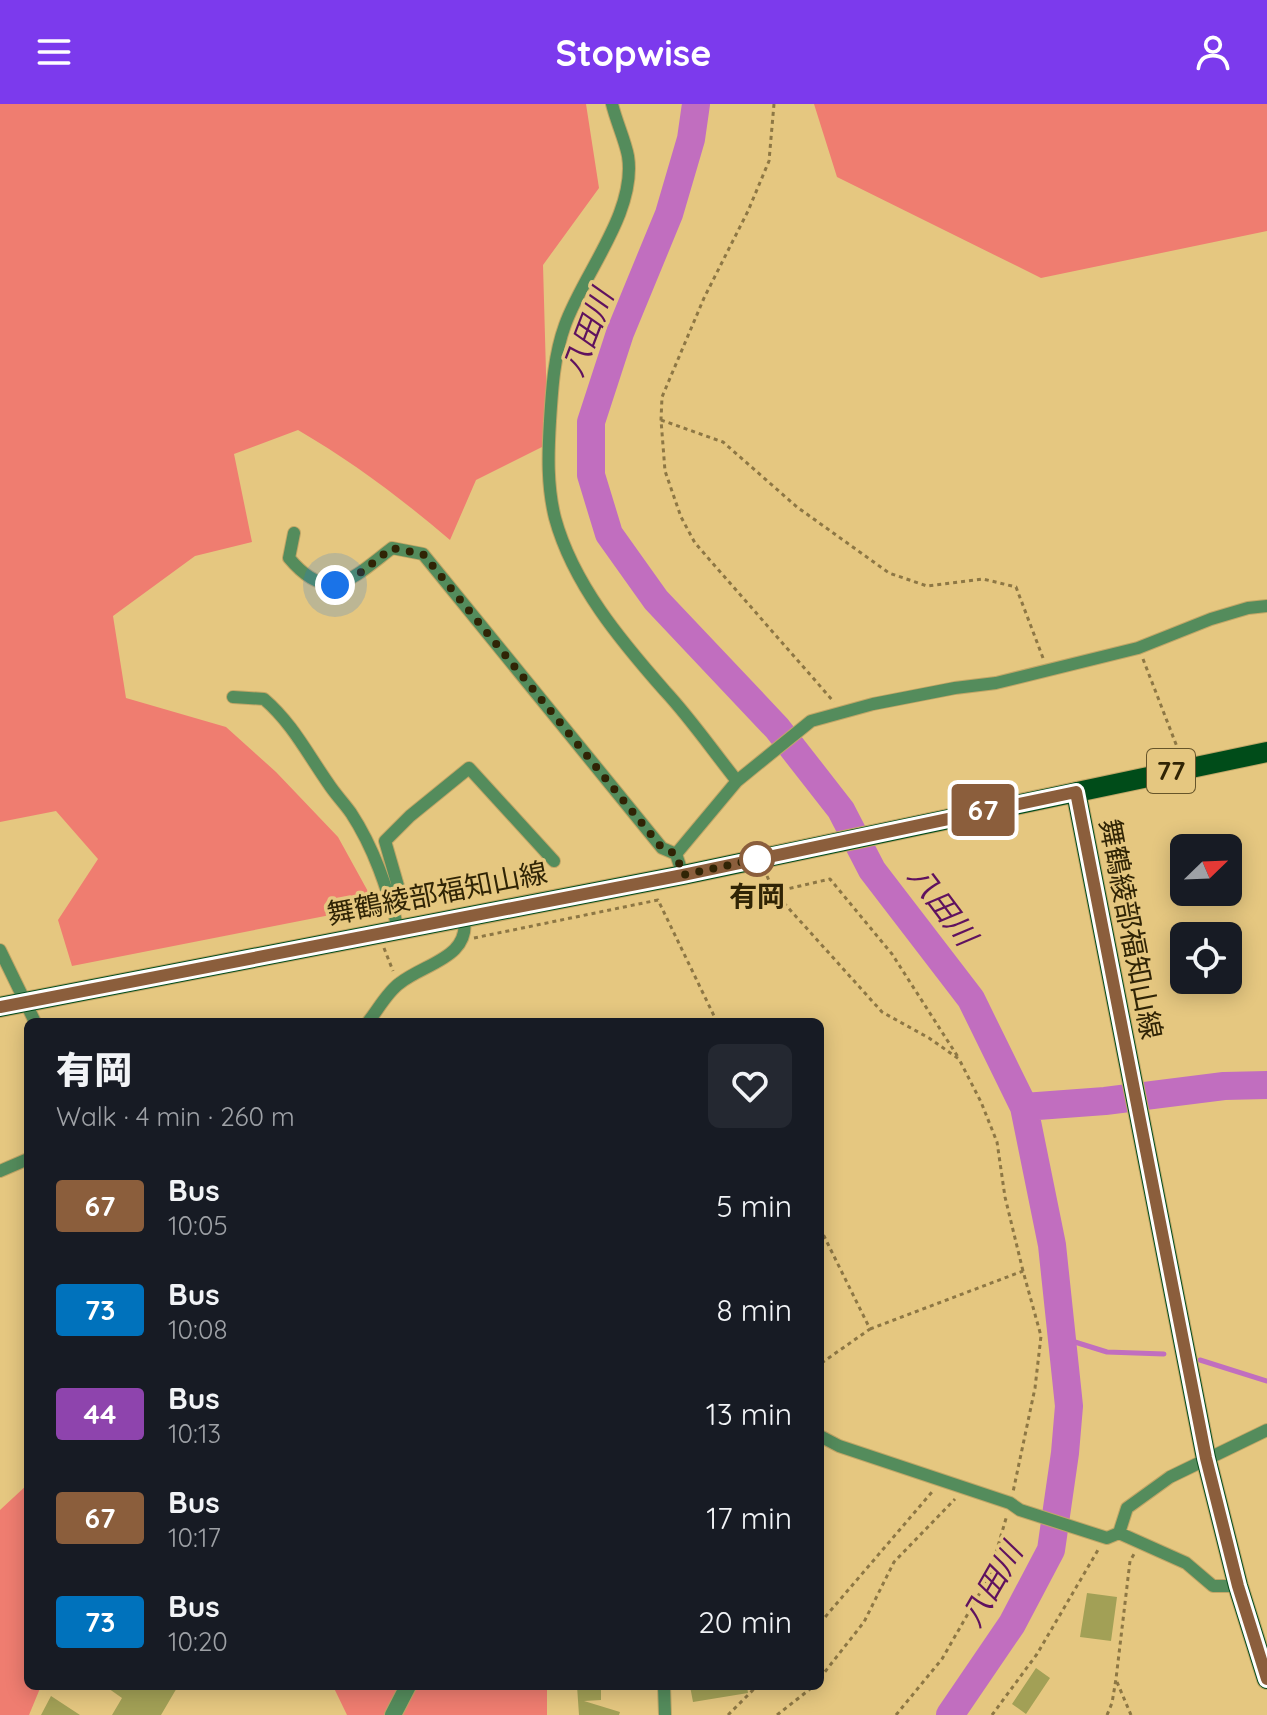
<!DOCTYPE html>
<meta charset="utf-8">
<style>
:root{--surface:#171b24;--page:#242831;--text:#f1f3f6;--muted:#9ea1a6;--accent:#7c3aed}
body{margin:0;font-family:Quicksand,"Noto Sans JP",sans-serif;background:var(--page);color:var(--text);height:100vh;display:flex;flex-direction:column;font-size:30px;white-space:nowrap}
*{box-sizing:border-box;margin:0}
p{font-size:26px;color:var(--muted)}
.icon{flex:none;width:44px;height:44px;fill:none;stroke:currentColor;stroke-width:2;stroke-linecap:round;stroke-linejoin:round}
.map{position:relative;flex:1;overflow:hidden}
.drawer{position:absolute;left:24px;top:914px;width:800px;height:672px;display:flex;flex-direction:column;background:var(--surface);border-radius:12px;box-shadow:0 4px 20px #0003}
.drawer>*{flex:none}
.badge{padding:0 16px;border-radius:6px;font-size:28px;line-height:52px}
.needle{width:52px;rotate:67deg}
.tools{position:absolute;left:1170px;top:730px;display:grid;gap:16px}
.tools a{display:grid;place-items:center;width:72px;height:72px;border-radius:12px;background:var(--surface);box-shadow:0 4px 20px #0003;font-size:40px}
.you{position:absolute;width:40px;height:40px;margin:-20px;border:6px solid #fff;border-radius:50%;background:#1a73e8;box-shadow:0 0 0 12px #1a73e833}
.map>.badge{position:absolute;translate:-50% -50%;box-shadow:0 0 0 4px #fff}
.round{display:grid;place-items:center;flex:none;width:84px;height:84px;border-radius:12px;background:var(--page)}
.overview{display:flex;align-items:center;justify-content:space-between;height:136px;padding:0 32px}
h1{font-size:38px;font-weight:800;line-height:60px}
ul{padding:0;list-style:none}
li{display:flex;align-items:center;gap:24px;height:104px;padding:0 32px}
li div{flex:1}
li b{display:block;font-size:30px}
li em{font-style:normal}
li .badge{min-width:88px;font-weight:700;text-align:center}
header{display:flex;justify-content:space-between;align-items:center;height:104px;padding:0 32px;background:var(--accent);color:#fff;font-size:36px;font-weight:800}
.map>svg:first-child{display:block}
.green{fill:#ef7d70}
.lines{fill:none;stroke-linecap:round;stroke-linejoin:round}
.stream{stroke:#c16ebf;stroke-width:5}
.river{stroke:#c16ebf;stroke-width:28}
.building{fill:#a2a056}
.minor-casing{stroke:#c1a667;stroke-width:14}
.tertiary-casing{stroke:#c1a667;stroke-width:18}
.primary-casing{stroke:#c1a667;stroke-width:22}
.path{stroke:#8d7744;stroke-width:3;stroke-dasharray:4 4;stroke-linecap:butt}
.minor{stroke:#548c5c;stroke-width:12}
.tertiary{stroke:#548c5c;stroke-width:16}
.primary{stroke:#004c19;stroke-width:20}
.line-casing{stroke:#fff;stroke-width:18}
.line{stroke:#8b5e3c;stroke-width:12}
.walk{stroke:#302405;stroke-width:8;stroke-dasharray:0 14.4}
.stop-dot{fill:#fff;stroke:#8b5e3c;stroke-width:4}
.labels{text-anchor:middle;stroke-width:7;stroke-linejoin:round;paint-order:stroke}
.shield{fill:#e5c780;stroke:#66552a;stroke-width:2}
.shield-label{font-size:26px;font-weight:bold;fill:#302405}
.street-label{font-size:28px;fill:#302405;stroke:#e5c780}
.stop-label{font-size:28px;font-weight:bold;fill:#302405;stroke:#e5c780}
.water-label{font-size:30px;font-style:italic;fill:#5f125f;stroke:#e5c780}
</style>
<header><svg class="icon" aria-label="menu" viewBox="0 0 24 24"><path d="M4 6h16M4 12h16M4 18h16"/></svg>Stopwise<svg class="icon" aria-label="person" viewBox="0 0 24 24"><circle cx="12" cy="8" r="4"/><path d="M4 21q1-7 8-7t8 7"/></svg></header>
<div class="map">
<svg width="1267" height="1611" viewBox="0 0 1267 1611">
<rect width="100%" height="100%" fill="#e5c780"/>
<path class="green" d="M0 0H586L599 84 543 161 548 340 476 376 450 436C402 395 353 358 298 326L234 350 252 438 195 452 113 512 126 594 226 623 276 668 338 733 376 802 72 862 58 816 98 755 56 707 0 718Z
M814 0H1267V127L1041 174 837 73Z
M28 1380V1582H41L29 1611H0V1406Z
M333 1582H547V1611H347Z"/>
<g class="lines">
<path class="stream" d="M1062 1234 1107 1248 1164 1250
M1200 1256 1267 1277"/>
<path class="river" d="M696 0 691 35 669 110 620 229 591 318V371L609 430 656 496 777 624 841 706 872 766 971 895 1024 1003 1052 1141 1069 1302 1065 1349 1051 1446 1012 1520 950 1611
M1024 1003 1105 997 1224 982 1267 981"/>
</g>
<path class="building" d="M1087 1489 1117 1493 1111 1537 1080 1533Z
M1036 1564 1050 1574 1026 1610 1012 1600Z
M105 1582H178L161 1611H112L122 1594Z
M577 1582H601V1596L584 1597 620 1608 619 1611H579Z
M690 1582H747L748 1589 693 1598Z
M51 1592 80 1611H41Z"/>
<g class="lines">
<g class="minor-casing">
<path id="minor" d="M612 0C616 17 625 36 628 52 637 108 583 170 565 221 554 251 552 285 550 317 548 350 547 382 555 414 573 480 621 537 665 587 691 615 713 647 737 677
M294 429 289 454C329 502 353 474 392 444L423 450 662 744 676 750
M233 593 264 595C292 619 307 649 328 679 335 690 344 699 351 709 374 744 387 784 398 824
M683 771 676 750 737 677 811 617 873 600 955 584 996 579 1138 544 1211 515 1248 504 1267 502
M389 791 398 782 385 737 410 712 469 664 554 757
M0 846 35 918
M368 918C378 906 387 888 400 879 425 859 471 854 464 813
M0 1067 28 1055
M820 1332 839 1342 1010 1399 1020 1406 1107 1434 1119 1429 1127 1404 1170 1373 1267 1326
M1119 1429 1186 1459 1213 1482H1238
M664 1582 665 1611"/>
</g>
<g class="tertiary-casing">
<path id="tertiary" d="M393 1611 408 1582"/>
</g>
<g class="primary-casing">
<path id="primary" d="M1076 688 1206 1354 1238 1482 1267 1575
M0 903 683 771 1267 648"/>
</g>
<path class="path" d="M774 0 769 57 748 107 704 194 662 293 661 316 665 367 681 413 695 439 834 598
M661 316 723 338 797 403 889 469 927 482 983 475 1016 483 1043 554
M1143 555 1179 648
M767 772 774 788 882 908 929 934 959 955 981 998 997 1038 1005 1093 1023 1167
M774 788 830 775 892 850 958 953
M474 834 658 796 717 918
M384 844 393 867
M820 1124 870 1225 820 1260
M870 1225 1023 1167 1041 1232 1035 1284 1013 1388
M820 1519 932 1388
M820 1574 864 1518 894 1458 955 1395
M1117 1578 1131 1611
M728 1611 757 1582
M777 1611 814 1582
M896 1611 942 1555 989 1473 1007 1411
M992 1611 1037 1550 1098 1446
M1107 1611 1112 1599 1116 1575 1130 1457 1134 1450"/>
<use href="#minor" class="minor"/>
<use href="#tertiary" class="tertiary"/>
<use href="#primary" class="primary"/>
</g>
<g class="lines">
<g class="line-casing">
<path id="line" d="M0 903 683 771 1076 688 1206 1354 1238 1482 1267 1575"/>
</g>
<use href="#line" class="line"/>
<path class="walk" d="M335 481 360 469 392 444 423 450 662 744 676 750 683 771 757 755"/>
</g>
<circle class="stop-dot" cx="757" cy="755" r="16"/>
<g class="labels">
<rect class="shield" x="1147" y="645" width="48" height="44" rx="6"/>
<g class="shield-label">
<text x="1171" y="676">77</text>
</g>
<g class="street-label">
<text transform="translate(437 789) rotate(-11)" y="10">舞鶴綾部福知山線</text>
<text transform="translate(1131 825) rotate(79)" y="10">舞鶴綾部福知山線</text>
</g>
<g class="stop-label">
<text x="757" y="802">有岡</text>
</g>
<g class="water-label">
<text transform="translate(588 229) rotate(-69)" y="10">八田川</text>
<text transform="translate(942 802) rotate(53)" y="10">八田川</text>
<text transform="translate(992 1481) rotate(-60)" y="10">八田川</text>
</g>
</g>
</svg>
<div class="tools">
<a><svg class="needle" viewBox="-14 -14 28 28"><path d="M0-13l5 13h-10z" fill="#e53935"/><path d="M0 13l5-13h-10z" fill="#9ea1a6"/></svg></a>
<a><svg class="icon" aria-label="locate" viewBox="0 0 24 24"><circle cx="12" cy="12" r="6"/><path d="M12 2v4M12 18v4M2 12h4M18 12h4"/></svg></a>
</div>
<div class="you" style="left:335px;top:481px"></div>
<b class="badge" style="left:983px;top:706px;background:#8b5e3c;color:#fff">67</b>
<section class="drawer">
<div class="overview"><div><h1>有岡</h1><p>Walk · 4 min · 260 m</p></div><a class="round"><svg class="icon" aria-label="heart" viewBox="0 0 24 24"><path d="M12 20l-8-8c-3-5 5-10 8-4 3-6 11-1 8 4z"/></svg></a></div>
<ul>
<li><span class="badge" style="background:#8b5e3c;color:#fff">67</span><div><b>Bus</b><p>10:05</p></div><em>5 min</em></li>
<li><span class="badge" style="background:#0072bc;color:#fff">73</span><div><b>Bus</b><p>10:08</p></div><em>8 min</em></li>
<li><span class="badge" style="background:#8e44ad;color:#fff">44</span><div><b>Bus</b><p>10:13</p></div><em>13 min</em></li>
<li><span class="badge" style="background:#8b5e3c;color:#fff">67</span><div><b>Bus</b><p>10:17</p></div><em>17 min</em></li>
<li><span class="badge" style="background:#0072bc;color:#fff">73</span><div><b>Bus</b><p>10:20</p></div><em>20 min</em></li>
</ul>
</section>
</div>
